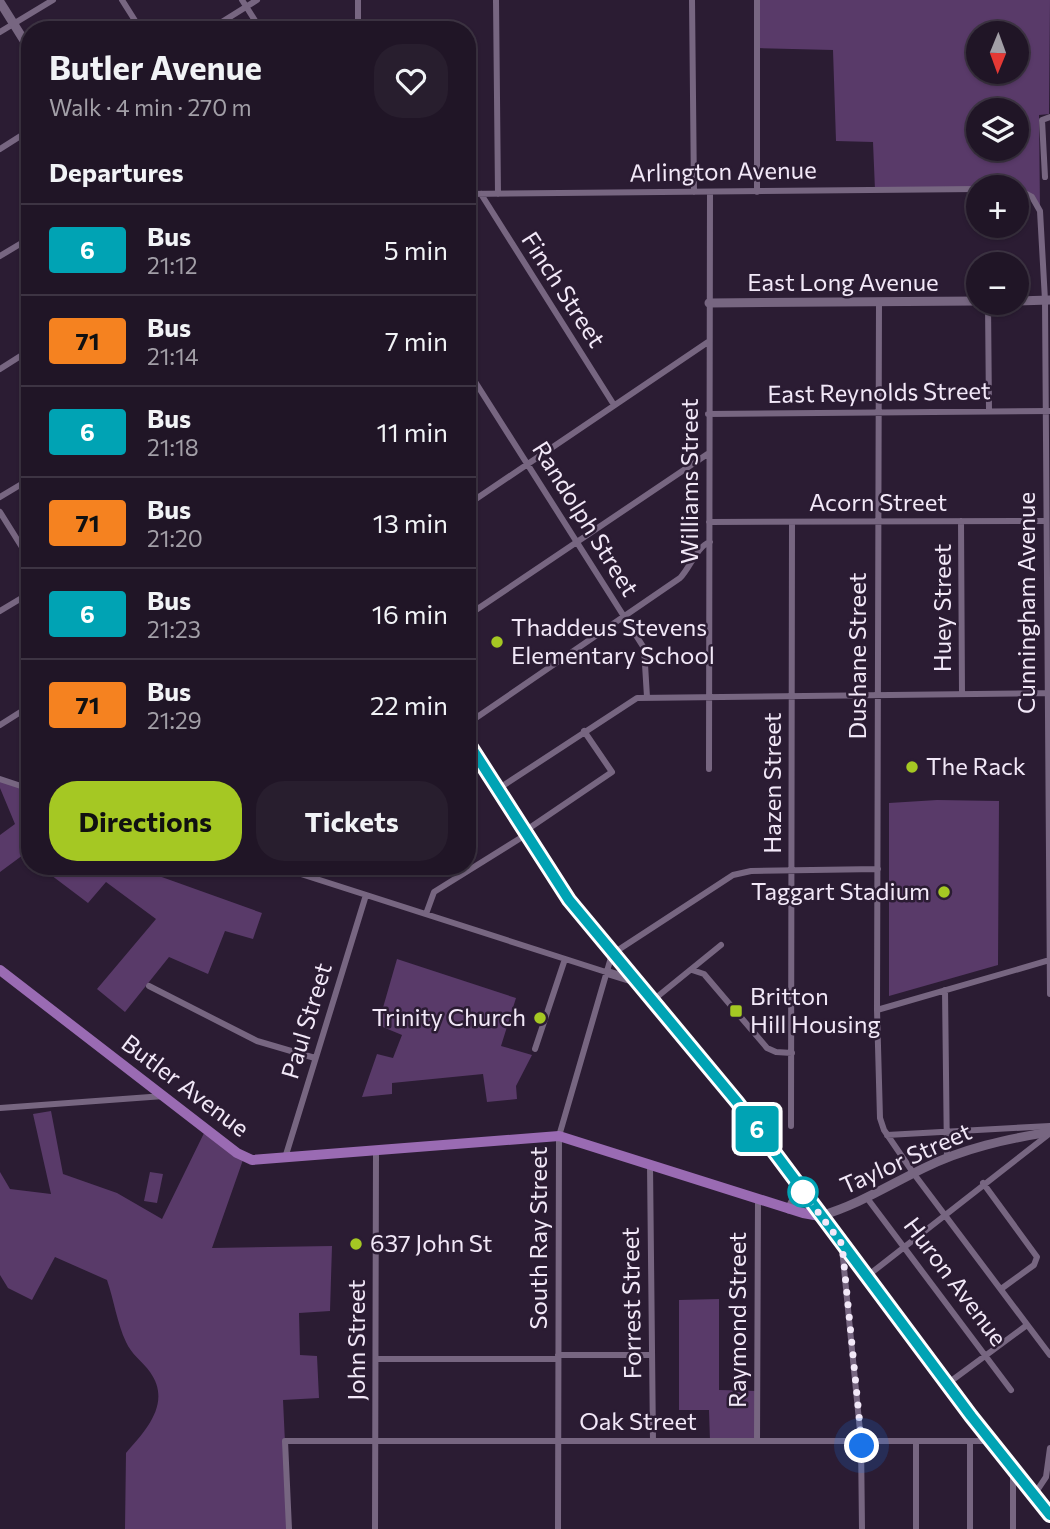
<!DOCTYPE html>
<meta charset="utf-8">
<style>
:root{--surface:#201526;--page:#281e2e;--text:#f1f3f6;--muted:#a29fa7;--line:#3d3443;--accent:#a5c823}
body{margin:0;font-family:Commissioner,sans-serif;background:var(--page);color:var(--text);height:100vh;display:flex;flex-direction:column;font-size:26px;white-space:nowrap}
*{box-sizing:border-box;margin:0}
p{font-size:23px;color:var(--muted)}
.icon{flex:none;width:38px;height:38px;fill:none;stroke:currentColor;stroke-width:2;stroke-linecap:round;stroke-linejoin:round}
.map{position:relative;flex:1;overflow:hidden}
.details{position:absolute;left:21px;top:21px;width:455px;height:854px;display:flex;flex-direction:column;background:var(--surface);border-radius:28px;box-shadow:0 2px 5px #0004,0 0 0 2px var(--line)}
.details>*{flex:none}
.badge{padding:0 14px;border-radius:5px;font-size:24px;line-height:46px}
.needle{width:46px;rotate:181deg}
.controls{position:absolute;left:966px;top:21px;display:grid;gap:14px}
.controls a{display:grid;place-items:center;width:63px;height:63px;border-radius:50%;background:var(--surface);box-shadow:0 2px 5px #0004,0 0 0 2px var(--line);font-size:35px}
.you{position:absolute;width:35px;height:35px;margin:-18px;border:5px solid #fff;border-radius:50%;background:#1a73e8;box-shadow:0 0 0 10px #1a73e833}
.map>.badge{position:absolute;translate:-50% -50%;box-shadow:0 0 0 4px #fff}
h2{padding:0 28px;font-size:26px;line-height:63px}
.round{display:grid;place-items:center;flex:none;width:74px;height:74px;border-radius:28px;background:var(--page)}
.head{display:flex;align-items:center;justify-content:space-between;height:119px;padding:0 28px}
h1{font-size:33px;font-weight:700;line-height:52px}
.button{display:flex;gap:14px;margin-top:auto;padding:14px 28px}
.button a{flex:1;height:80px;border-radius:28px;background:var(--accent);color:#111;font-size:28px;font-weight:700;line-height:80px;text-align:center}
.button a+a{background:var(--page);color:var(--text)}
ul{padding:0;list-style:none}
li{display:flex;align-items:center;gap:21px;height:91px;padding:0 28px;border-top:2px solid var(--line)}
li div{flex:1}
li b{display:block;font-size:26px}
li em{font-style:normal}
li .badge{min-width:77px;font-weight:700;text-align:center}
.map>svg:first-child{display:block}
.green{fill:#593a69;fill-rule:evenodd}
.lines{fill:none;stroke-linecap:round;stroke-linejoin:round}
.street{stroke:#776681;stroke-width:6}
.secondary{stroke:#776681;stroke-width:9}
.primary{stroke:#9a6bb3;stroke-width:10}
.line-casing{stroke:#fff;stroke-width:16}
.line{stroke:#00a3b4;stroke-width:10}
.walk{stroke:#f2e8f8;stroke-width:7;stroke-dasharray:0 12.6}
.poi-dot{fill:#a5c823;stroke:#2b1c33;stroke-width:2.5}
.stop-dot{fill:#fff;stroke:#00a3b4;stroke-width:3.5}
.labels{text-anchor:middle;stroke-width:5;stroke-linejoin:round;paint-order:stroke}
.street-label{font-size:24px;fill:#f2e8f8;stroke:#2b1c33}
.poi-label{font-size:24px;fill:#f2e8f8;stroke:#2b1c33;text-anchor:start}
</style>
<div class="map">
<svg width="1050" height="1529" viewBox="0 0 1050 1529">
<rect width="100%" height="100%" fill="#2b1c33"/>
<path class="green" d="M757 0H1050L1049 114 1039 115 1040 211 1037 204 1017 187 875 190 873 142 836 141 833 50 757 48ZM978 33H1017V72H978ZM978 110H1017V149H978Z
M0 779 30 789V859L23 855 0 872V835L15 824 0 788Z
M937 800 999 801 998 965 889 996V803Z
M39 866H131L262 913 253 939 225 931 208 974 169 957 125 1012 97 989 156 919 106 882 88 903Z
M397 959 516 998 501 1046 532 1055 516 1086 517 1099 487 1102 483 1074 392 1083V1094L362 1097 377 1054 393 1058 402 1035 378 1025Z
M51 1111 63 1174 117 1193 162 1219 206 1129 244 1157 212 1248 332 1246 330 1311 299 1313 300 1355 317 1356 319 1398 283 1400 289 1529H125L126 1453C146 1430 172 1403 150 1372 143 1362 131 1354 126 1342 117 1323 114 1300 107 1280L55 1257 32 1300 8 1288 0 1275V1172L10 1189 51 1194 33 1114Z
M150 1172 163 1174 157 1203 144 1201Z
M719 1299V1390L757 1391V1441H710L709 1410H679V1300Z"/>
<g class="lines">
<path class="street" d="M122 0 141 30
M242 0 261 30
M358 0V30
M496 0 498 194
M692 0 694 192
M757 0V192
M209 30 257 0
M0 32 53 0
M0 149 30 130
M1045 177 1042 120 1050 117
M1017 189 1032 197 1040 211 1045 300 1050 994
M467 194 978 189
M481 194 614 405
M0 256 30 238
M879 302 877 1010 880 1118 884 1130 914 1174 1050 1355
M988 303 989 411
M0 369 30 350
M467 369 644 648 647 697
M708 414 1050 411
M0 497 30 479
M467 505 708 342
M0 512 30 560
M961 521 962 694
M709 522 1046 521
M0 611 30 593
M467 616 709 453
M467 724 680 578C690 568 697 546 710 542
M0 725 30 706
M709 769 710 193
M0 779 30 789
M498 789 637 698 1049 693
M525 831 612 772 584 731
M276 866 609 973
M426 914 434 892 527 834
M692 970 704 974 767 1048 776 1052 792 1053
M149 986 257 1041 315 1058
M945 990 947 1158
M652 1001 721 945
M877 1010 1050 960
M535 1049 565 959
M0 1108 164 1096
M791 1126 792 523
M887 1135 1050 1126
M285 1158 366 895
M650 1165 653 1441
M983 1183 1037 1257 1034 1265 1001 1289
M867 1198 1011 1390
M842 1248 861 1441 862 1529
M866 1277 1049 1134
M558 1355H651
M376 1359H558
M947 1384 1027 1325
M757 1441 758 1199
M916 1442V1529
M1013 1470V1529
M1034 1495 1046 1477 1050 1448
M289 1529 285 1441H991
M375 1529 376 1150
M558 1529 559 1136 612 954 733 875 751 871 878 869
M970 1529V1441"/>
<path class="secondary" d="M0 2 30 50
M1017 301 1050 300
M709 303 978 301
M467 741 569 900 737 1102 820 1216C858 1205 889 1185 924 1168 964 1148 1007 1139 1050 1132
M609 973 635 981
M789 1209 800 1188"/>
<path class="primary" d="M0 970 237 1153 252 1160 559 1136 803 1213 820 1216 971 1416 1050 1515"/>
</g>
<g class="lines">
<g class="line-casing">
<path id="line" d="M467 741 569 900 737 1102 971 1416 1050 1515"/>
</g>
<use href="#line" class="line"/>
<path class="walk" d="M803 1192 842 1244 862 1446"/>
</g>
<g class="poi-dot">
<circle cx="497" cy="642" r="7"/>
<circle cx="912" cy="767" r="7"/>
<circle cx="944" cy="892" r="7"/>
<rect x="729" y="1004" width="14" height="14" rx="3.5"/>
<circle cx="540" cy="1018" r="7"/>
<circle cx="356" cy="1244" r="7"/>
</g>
<circle class="stop-dot" cx="803" cy="1192" r="14"/>
<g class="labels">
<g class="street-label">
<text transform="translate(723 172) rotate(-1)" y="8">Arlington Avenue</text>
<text x="843" y="291">East Long Avenue</text>
<text transform="translate(563 290) rotate(57)" y="8">Finch Street</text>
<text transform="translate(879 393) rotate(-1)" y="8">East Reynolds Street</text>
<text transform="translate(690 481) rotate(-90)" y="8">Williams Street</text>
<text x="878" y="511">Acorn Street</text>
<text transform="translate(585 519) rotate(58)" y="8">Randolph Street</text>
<text transform="translate(1027 603) rotate(-90)" y="8">Cunningham Avenue</text>
<text transform="translate(943 608) rotate(-90)" y="8">Huey Street</text>
<text transform="translate(858 656) rotate(-90)" y="8">Dushane Street</text>
<text transform="translate(773 783) rotate(-90)" y="8">Hazen Street</text>
<text transform="translate(307 1021) rotate(-73)" y="8">Paul Street</text>
<text transform="translate(185 1086) rotate(37)" y="8">Butler Avenue</text>
<text transform="translate(906 1159) rotate(-24)" y="8">Taylor Street</text>
<text transform="translate(539 1238) rotate(-90)" y="8">South Ray Street</text>
<text transform="translate(955 1282) rotate(53)" y="8">Huron Avenue</text>
<text transform="translate(632 1303) rotate(-91)" y="8">Forrest Street</text>
<text transform="translate(738 1320) rotate(-90)" y="8">Raymond Street</text>
<text transform="translate(357 1340) rotate(-90)" y="8">John Street</text>
<text x="638" y="1430">Oak Street</text>
</g>
<g class="poi-label">
<text x="511" y="636">Thaddeus Stevens<tspan x="511" dy="28">Elementary School</tspan></text>
<text x="926" y="775">The Rack</text>
<text x="930" y="900" text-anchor="end">Taggart Stadium</text>
<text x="750" y="1005">Britton<tspan x="750" dy="28">Hill Housing</tspan></text>
<text x="526" y="1026" text-anchor="end">Trinity Church</text>
<text x="370" y="1252">637 John St</text>
</g>
</g>
</svg>
<div class="controls">
<a><svg class="needle" viewBox="-14 -14 28 28"><path d="M0-13l5 13h-10z" fill="#e53935"/><path d="M0 13l5-13h-10z" fill="#a29fa7"/></svg></a>
<a><svg class="icon" aria-label="layers" viewBox="0 0 24 24"><path d="M12 4l9 5-9 5-9-5zM3 14l9 5 9-5"/></svg></a>
<a>+</a>
<a>−</a>
</div>
<div class="you" style="left:862px;top:1446px"></div>
<b class="badge" style="left:757px;top:1129px;background:#00a3b4;color:#fff">6</b>
<section class="details">
<div class="head"><div><h1>Butler Avenue</h1><p>Walk · 4 min · 270 m</p></div><a class="round"><svg class="icon" aria-label="heart" viewBox="0 0 24 24"><path d="M12 20l-8-8c-3-5 5-10 8-4 3-6 11-1 8 4z"/></svg></a></div>
<h2>Departures</h2>
<ul>
<li><span class="badge" style="background:#00a3b4;color:#fff">6</span><div><b>Bus</b><p>21:12</p></div><em>5 min</em></li>
<li><span class="badge" style="background:#f58220;color:#111">71</span><div><b>Bus</b><p>21:14</p></div><em>7 min</em></li>
<li><span class="badge" style="background:#00a3b4;color:#fff">6</span><div><b>Bus</b><p>21:18</p></div><em>11 min</em></li>
<li><span class="badge" style="background:#f58220;color:#111">71</span><div><b>Bus</b><p>21:20</p></div><em>13 min</em></li>
<li><span class="badge" style="background:#00a3b4;color:#fff">6</span><div><b>Bus</b><p>21:23</p></div><em>16 min</em></li>
<li><span class="badge" style="background:#f58220;color:#111">71</span><div><b>Bus</b><p>21:29</p></div><em>22 min</em></li>
</ul>
<div class="button"><a>Directions</a><a>Tickets</a></div>
</section>
</div>
